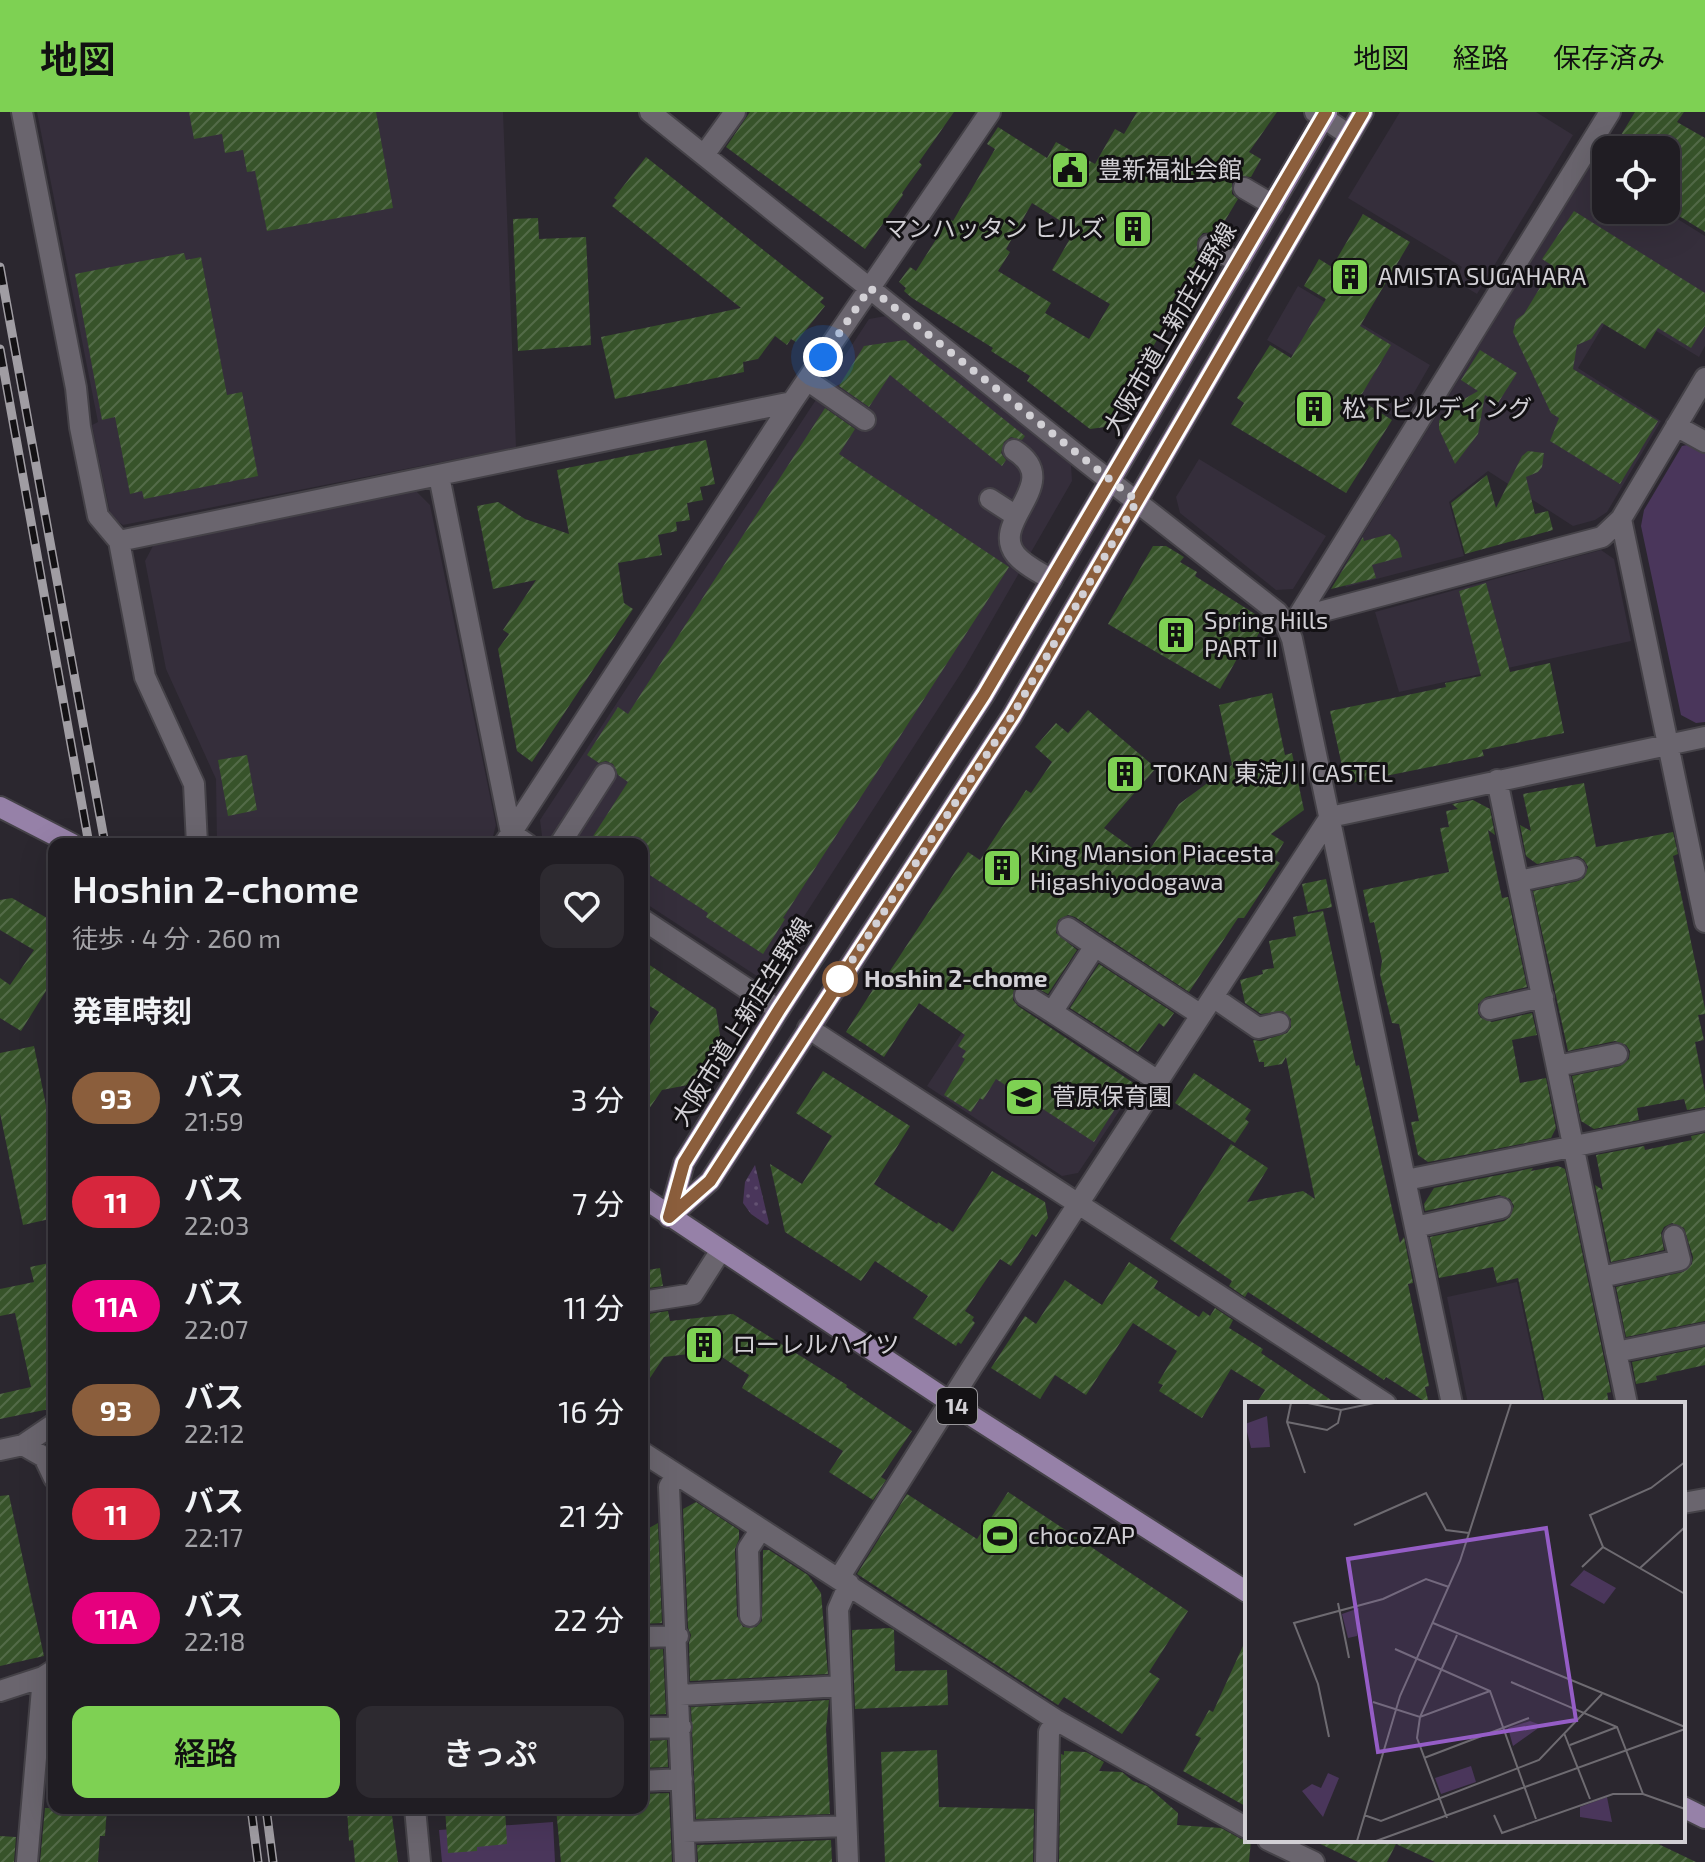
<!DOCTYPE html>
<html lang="ja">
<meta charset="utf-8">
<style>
:root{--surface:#201d23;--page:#2d2a30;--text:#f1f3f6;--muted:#a2a2a6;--line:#3d3b41;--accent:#7ed153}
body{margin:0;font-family:"Exo 2","Noto Sans JP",sans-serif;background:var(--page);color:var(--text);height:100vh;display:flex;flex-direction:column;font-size:30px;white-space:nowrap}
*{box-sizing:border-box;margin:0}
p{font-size:26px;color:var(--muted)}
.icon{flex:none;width:44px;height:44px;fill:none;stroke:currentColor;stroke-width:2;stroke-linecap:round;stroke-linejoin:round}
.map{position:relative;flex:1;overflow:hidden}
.sheet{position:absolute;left:48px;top:726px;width:600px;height:976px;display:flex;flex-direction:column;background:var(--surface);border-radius:16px;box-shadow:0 8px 32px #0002,0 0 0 2px var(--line)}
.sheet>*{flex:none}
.badge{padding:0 16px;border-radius:26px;font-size:28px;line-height:52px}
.controls{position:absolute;left:1592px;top:24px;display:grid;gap:16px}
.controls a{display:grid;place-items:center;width:88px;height:88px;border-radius:16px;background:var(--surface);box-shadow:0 8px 32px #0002,0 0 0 2px var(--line);font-size:40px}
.you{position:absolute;width:40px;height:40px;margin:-20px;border:6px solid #fff;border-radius:50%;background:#1a73e8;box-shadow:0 0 0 12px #1a73e833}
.map>.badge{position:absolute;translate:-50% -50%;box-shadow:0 0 0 4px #fff}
h2{padding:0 24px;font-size:30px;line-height:72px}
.round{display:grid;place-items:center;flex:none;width:84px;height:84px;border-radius:16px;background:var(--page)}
.summary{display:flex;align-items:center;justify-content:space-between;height:136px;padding:0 24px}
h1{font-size:38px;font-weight:600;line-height:60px}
.primary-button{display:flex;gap:16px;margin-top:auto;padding:16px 24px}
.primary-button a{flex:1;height:92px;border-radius:16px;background:var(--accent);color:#111;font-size:32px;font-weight:600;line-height:92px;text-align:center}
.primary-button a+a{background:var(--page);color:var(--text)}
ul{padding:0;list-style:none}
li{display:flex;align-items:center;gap:24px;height:104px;padding:0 24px}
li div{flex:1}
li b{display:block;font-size:30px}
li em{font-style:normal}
li .badge{min-width:88px;font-weight:700;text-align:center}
header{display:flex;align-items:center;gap:48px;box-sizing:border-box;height:112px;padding:0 40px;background:var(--accent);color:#111}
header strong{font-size:38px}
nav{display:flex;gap:44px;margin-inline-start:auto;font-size:28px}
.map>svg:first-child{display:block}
.built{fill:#352e3b}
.park{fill:#4a365b}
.garden{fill:url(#garden-dots)}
.building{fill:url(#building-hatch);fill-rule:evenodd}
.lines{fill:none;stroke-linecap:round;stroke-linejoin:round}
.minor-casing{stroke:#454248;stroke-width:24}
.major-casing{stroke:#454248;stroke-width:24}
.minor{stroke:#6a656e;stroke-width:20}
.major{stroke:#9681a8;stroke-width:20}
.rail-casing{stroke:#a09da3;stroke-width:9}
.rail{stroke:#131114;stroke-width:6;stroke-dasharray:18;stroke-linecap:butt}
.line-casing{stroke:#fff;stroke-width:18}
.line{stroke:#8b5e3c;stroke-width:12}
.walk{stroke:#d2d0d5;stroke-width:8;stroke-dasharray:0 14.4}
.stop-dot{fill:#fff;stroke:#8b5e3c;stroke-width:4}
.labels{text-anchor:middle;stroke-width:6;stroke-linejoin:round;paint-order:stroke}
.shield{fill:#131114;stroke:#99979b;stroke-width:2}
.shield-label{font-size:22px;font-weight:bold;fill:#d2d0d5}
.poi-label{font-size:24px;fill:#d2d0d5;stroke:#131114;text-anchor:start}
.street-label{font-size:24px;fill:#d2d0d5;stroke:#131114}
.stop-label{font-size:24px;font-weight:bold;fill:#d2d0d5;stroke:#131114;text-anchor:start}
.inset-road{fill:none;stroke:#6e6b71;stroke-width:2}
.view{fill:#955dc6;fill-opacity:0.15;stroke:#955dc6;stroke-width:4}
.inset-edge{fill:none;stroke:#d2d0d5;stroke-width:4}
</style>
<header>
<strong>地図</strong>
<nav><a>地図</a><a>経路</a><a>保存済み</a></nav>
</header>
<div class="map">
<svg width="1705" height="1750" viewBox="0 0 1705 1750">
<defs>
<pattern id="garden-dots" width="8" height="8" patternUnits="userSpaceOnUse" patternTransform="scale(2)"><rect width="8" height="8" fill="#4a365b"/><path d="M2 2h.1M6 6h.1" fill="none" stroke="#635272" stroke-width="1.8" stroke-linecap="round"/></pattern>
<pattern id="building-hatch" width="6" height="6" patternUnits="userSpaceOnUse" patternTransform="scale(2)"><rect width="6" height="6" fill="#37532a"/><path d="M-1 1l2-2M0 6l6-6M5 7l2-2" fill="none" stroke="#536b48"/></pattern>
</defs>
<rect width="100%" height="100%" fill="#2b272f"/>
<path class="built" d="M37 0H503L516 335 123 413 111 405 92 313 98 310Z
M1400 0H1536L1573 23 1477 182 1454 168 1462 155 1348 86Z
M1590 54 1606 63V98H1663L1705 124V234L1699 245 1615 194 1578 256 1661 309 1607 400 1595 408 1573 414 1488 359 1449 390 1464 444 1346 475 1339 462Z
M1298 174 1430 253 1399 307 1267 228Z
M886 204 1071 353 1072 369 965 555 763 868 642 789V732H554L542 724 540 708 869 207Z
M1199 347 1326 424 1293 477 1276 478 1180 401 1176 385Z
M416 379 430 393 496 713 492 728 490 732H217L216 667 166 557 145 449 154 432Z
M1601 438 1614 447 1631 529 1399 580 1375 500Z
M976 899 1122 995 1078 1061 1062 1064 927 974Z
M1517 1170 1543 1292H1468L1447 1185Z"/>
<path class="park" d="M1692 332 1705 339V610L1696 611 1681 603 1641 414 1644 398 1682 334Z
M553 1710 555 1750H442L439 1718Z"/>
<path class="garden" d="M755 1053 769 1111 767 1113 751 1102 743 1091 745 1070Z"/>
<path class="building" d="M189 0H376L393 96 267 119 255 59 247 60 243 38 225 41 222 22 194 27Z
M750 0H954L919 50 922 53 902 81 903 83 865 137 726 35Z
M1137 0H1277L1249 40 1261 47 1251 65 1238 64 1232 70V82L1238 87 1218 120 1203 121 1198 127 1197 139 1203 145 1155 227 1157 228 1105 315 1090 317 1027 269 1030 264 991 239 993 236 912 186 904 179 906 176 899 170 910 155 916 159 949 107 953 109 995 37 987 32 998 15 1047 46 1056 30 1095 52 1115 17 1124 22ZM1032 91 1075 118 1052 158 1110 192 1089 227 1045 201 1051 191 998 159 1010 140 1006 137Z
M1635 0H1684L1677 10 1705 26V120L1666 96V38H1612Z
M646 45 824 186 820 190 825 194 796 230 791 227 787 233 775 224 758 247 743 250 744 260 615 287 601 225 741 196 612 94 617 88 614 86Z
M1574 99 1705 181V214L1691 236 1658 216 1645 237 1602 211 1591 227 1577 233 1573 257 1658 309 1620 372 1550 329 1559 306 1551 301 1513 220 1516 208 1524 202 1553 154 1542 147Z
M1363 102 1410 130 1360 214 1391 233 1359 287 1392 308 1346 381 1231 312 1244 291 1237 286 1270 233 1291 246 1326 187 1304 174 1319 147 1332 155Z
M538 106 539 127 586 125 591 233 518 239 513 107Z
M184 141 186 148 201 145 227 283 242 280 258 364 144 387 142 379 130 382 115 305 102 308 75 162Z
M905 228 1025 324 1022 328 1011 325 1004 330 1001 341 1006 348 1002 354 890 263 869 295 839 274 864 234Z
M1480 238 1517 261 1498 291 1485 283 1478 322 1455 352 1439 317V309L1447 297 1478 279 1461 268Z
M825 296 855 317 839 342 1009 455 783 806 785 807 763 842 706 805 708 801 642 758V732H588L628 670 618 663 613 652 606 649 599 651 587 643 618 595 628 602Z
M706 328 715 372 700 375 703 388 687 391 690 408 676 410 677 419 658 423 662 443 618 451 624 491 633 497 532 650 517 639 498 537 509 522 503 518 536 468 493 477 477 394 498 390 525 407 569 422 557 358Z
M1528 339 1544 341 1542 355 1538 360 1526 365 1535 402 1548 399 1553 418 1465 442 1451 391 1487 363 1496 396 1522 344Z
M1390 422 1398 430 1402 445 1372 453 1376 466 1331 477 1363 425 1364 429Z
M1153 434H1166L1184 445 1180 450 1197 460 1195 464 1266 509 1255 528 1251 531 1247 529 1220 577 1108 512Z
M1486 471 1510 560 1550 551 1564 621 1482 638 1484 644 1346 672 1330 599 1446 575 1445 571 1481 564 1459 479Z
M1272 581 1285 643 1292 641 1304 698 1271 722 1284 730 1274 747 1280 751 1244 806H1238L1189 880 1075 805 1068 803 1058 808 1056 821 1077 838 1048 882 1026 870 1020 871 1014 877 1013 888 1018 894 1135 972 1122 991 1120 989 1094 1030 996 967 983 988 980 986 971 1000 944 983 965 947 962 945 966 939 958 934 965 923 919 891 884 945 846 920 879 868 882 871 968 740 980 748 1026 678 1031 681 1052 650 1035 635 1056 611 1068 621 1088 598 1156 656 1104 716 1145 745 1179 692 1232 653 1219 593Z
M247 643 257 698 228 704 218 648Z
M1584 671 1596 735 1673 720 1678 742 1673 744 1705 897V902L1698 903 1704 928 1695 930 1705 980V995L1687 998 1684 987 1637 996 1639 1008 1594 1017 1581 1009 1572 964 1620 954 1629 947 1630 939 1626 933 1615 929 1568 939 1533 779 1578 769 1584 766 1588 755 1584 748 1578 744 1537 752 1526 744 1520 713 1531 719 1523 682Z
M1473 688 1490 697 1495 723 1488 718 1502 786 1508 785 1527 875 1486 885 1478 892V901L1481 906 1492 910 1532 901 1537 923 1512 928 1520 971 1546 966 1556 1016 1551 1026 1428 1050 1418 1043 1411 1010 1419 1009 1399 912 1392 911 1380 862 1382 849 1374 810 1370 811 1363 778 1449 760 1440 716 1449 715 1446 699 1458 697 1452 692Z
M1326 767 1332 795 1308 800 1302 772Z
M12 786 54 810V866L21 919 0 906V866L10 873 34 838 0 818V788Z
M1323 799 1356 954 1359 953 1400 1131 1404 1125 1413 1171 1408 1172 1429 1274 1425 1275 1429 1292 1386 1265 1384 1268 1248 1180 1245 1185 1229 1174 1232 1169 1170 1127 1231 1032 1268 1056 1247 1090 1303 1079 1315 1087 1286 945 1282 952 1264 955V950H1259L1253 928 1261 929 1287 921 1291 915V907L1283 899 1261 902 1245 891 1240 868 1263 862 1262 858 1274 856 1269 829 1296 824 1293 805Z
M642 848 716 897 721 930 693 972 662 978 642 1007V925L659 900 642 889Z
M1099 852 1174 901 1164 915 1159 911 1138 940 1070 896Z
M34 934 54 1033V1106L23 1113 0 1001V941Z
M823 959 910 1014 874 1072 937 1112 938 1110 953 1120 992 1059 1045 1090 1048 1106 1036 1125 1032 1122 1011 1154 1000 1147 965 1199 974 1205 972 1208 975 1211 961 1232 958 1230 956 1234 913 1206 928 1184 875 1149 861 1169 785 1120 770 1052 802 1072 832 1024 796 1001Z
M1194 961 1251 998 1245 1007 1249 1010 1235 1031 1175 991Z
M1705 1021V1209L1626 1225 1616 1175 1683 1160 1692 1152 1693 1145 1684 1116 1672 1111 1664 1115 1661 1121 1664 1138 1611 1150 1595 1073 1603 1078 1596 1043 1644 1034 1645 1038 1692 1028 1691 1024Z
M1558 1054 1565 1057 1611 1280 1607 1281 1609 1292H1545L1518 1166 1497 1171 1493 1155 1439 1166 1430 1125 1504 1109 1510 1105 1514 1094 1510 1087 1499 1083 1425 1099 1424 1092 1434 1076 1533 1056 1531 1059Z
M54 1150V1296L0 1307V1282L31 1275 15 1201 0 1204V1177L34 1170 30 1155Z
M1129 1150 1158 1169 1154 1176 1199 1205 1203 1199 1210 1204 1215 1196 1233 1208 1229 1216 1263 1237 1261 1241 1337 1292H1256L1265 1278 1231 1257 1202 1306 1159 1279 1163 1273 1158 1271 1177 1239 1133 1211 1086 1283 1055 1263 1040 1287 991 1256 1025 1204 1036 1212 1065 1168 1102 1193Z
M660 1156 663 1174 642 1177V1159Z
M668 1199 670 1209 733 1202 847 1273 846 1275 912 1319 881 1365 886 1368 873 1388 829 1360 843 1339 742 1276 749 1263 713 1239 664 1245 642 1278V1203Z
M1705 1235V1253L1656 1264 1657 1268 1636 1272 1632 1250Z
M1008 1380 1188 1499 1149 1560 1160 1567 1122 1622 1064 1585 1058 1593 857 1462 907 1382 977 1427Z
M9 1383 44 1544 0 1554V1384Z
M696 1390 739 1418V1427L735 1437 737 1504 743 1515H756L762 1509 763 1438H769L808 1463 821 1481 828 1562 690 1569 689 1531 691 1523 688 1516 683 1397Z
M658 1411 662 1511 642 1512V1420Z
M890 1516 894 1518 895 1559 947 1558 948 1593 855 1597 852 1518Z
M1247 1525V1695L1183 1659 1201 1626 1195 1623 1209 1598 1213 1600Z
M663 1537 666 1602 642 1603V1538Z
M829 1588 826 1617 830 1702 696 1707 691 1595Z
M667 1628 668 1655 642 1656V1629Z
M937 1638 939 1695 1034 1697 1033 1750H885L881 1640Z
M1064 1639 1086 1640 1104 1650 1099 1659 1122 1660 1133 1669 1147 1674 1178 1701 1177 1713 1221 1716 1241 1727 1251 1728 1249 1750H1059L1061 1642 1064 1643Z
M669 1681 672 1750H561L556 1696H642V1682Z
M45 1696H107L105 1724H100L98 1750H40Z
M347 1696H391L398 1750H355L353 1728 349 1729Z
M445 1696H505L507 1732 477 1735V1739L448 1741Z
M0 1724 16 1725 14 1750H0Z
M831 1728 832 1750H698L697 1733Z
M1312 1728H1650L1696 1750H1435L1396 1732 1387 1750H1358Z"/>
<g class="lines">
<g class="minor-casing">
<path id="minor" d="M22 0 76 276 80 315 98 404 119 429 145 565 194 672 197 732
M650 0 1086 350 1277 500 1286 512 1292 527 1452 1292
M1315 0 1349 23
M704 43 735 0
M1244 76 1273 93
M1209 133 1239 151
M807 268 865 308
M1676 314 1705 330
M1014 338C1066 371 988 409 1016 443 1025 454 1041 461 1052 468
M439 364 511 721 527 732
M990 387 1016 404
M1621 407 1705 810
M119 429 792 290
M1297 506 1602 425 1621 407 1705 266
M1286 512 1297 506 1610 0
M1497 668 1627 1292
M504 732 792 290 990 0
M560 732 605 662
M1519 769 1575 757
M642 807 779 898
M1068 816 1095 834
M1025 883 1052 900
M1213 885 1258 916 1279 911
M1490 897 1543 885
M808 916 1386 1292
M1557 954 1617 942
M1158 969 1052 900 1095 834 1201 903
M1406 1068 1705 1008
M1415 1115 1501 1096
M1601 1165 1680 1148 1674 1124
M642 1190 693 1182 721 1138
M1616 1240 1705 1222
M23 1333 44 1345 54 1366
M0 1338 23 1333 54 1312
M642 1340 1056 1608 1247 1716
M676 1363 669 1375 685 1750
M1683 1391 1705 1387
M839 1466 972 1255 1330 705 1705 625
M750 1504 748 1437 761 1417
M642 1525 678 1524
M0 1579 43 1565
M680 1583 841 1574
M642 1616 681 1615
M642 1669 682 1667
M415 1696 420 1750
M684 1720 846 1714
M1268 1728 1314 1750
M27 1750 43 1565 54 1558
M848 1750 838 1497 849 1472
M1046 1750 1049 1620 1056 1608"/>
</g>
<g class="major-casing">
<path id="major" d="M0 695 72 732
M642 1085 950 1290 1247 1480
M669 1105 710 1069 1012 604 1363 0
M669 1105 684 1051 779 898 984 583 1327 0
M1683 1695 1705 1706"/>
</g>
<use href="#minor" class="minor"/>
<use href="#major" class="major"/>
<g class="rail-casing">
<path id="rail" d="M0 155 105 732
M0 237 89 732
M251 1696 258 1750
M266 1696 273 1750"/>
</g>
<use href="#rail" class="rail"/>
</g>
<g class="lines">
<g class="line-casing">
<path id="line" d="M1326 0 984 583 779 898 684 1051 669 1105 710 1069 1012 604 1363 0"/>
</g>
<use href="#line" class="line"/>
<path class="walk" d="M823 245 870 176 1137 389 1012 604 840 867"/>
</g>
<defs>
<g id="civic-square" transform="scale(2)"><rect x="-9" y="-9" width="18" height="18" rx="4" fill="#7ed153" stroke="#131114"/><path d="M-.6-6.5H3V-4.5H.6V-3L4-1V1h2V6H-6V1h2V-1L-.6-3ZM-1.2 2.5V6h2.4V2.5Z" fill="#111"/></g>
<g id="building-square" transform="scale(2)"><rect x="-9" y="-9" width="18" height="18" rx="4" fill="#7ed153" stroke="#131114"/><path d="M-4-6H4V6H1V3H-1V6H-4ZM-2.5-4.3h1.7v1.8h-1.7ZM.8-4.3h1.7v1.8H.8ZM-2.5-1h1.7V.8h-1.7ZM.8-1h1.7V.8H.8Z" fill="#111"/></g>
<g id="school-square" transform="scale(2)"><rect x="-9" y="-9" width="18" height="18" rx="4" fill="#7ed153" stroke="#131114"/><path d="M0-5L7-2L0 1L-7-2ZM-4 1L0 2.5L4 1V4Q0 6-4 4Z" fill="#111"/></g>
<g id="stadium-square" transform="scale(2)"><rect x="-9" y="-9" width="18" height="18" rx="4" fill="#7ed153" stroke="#131114"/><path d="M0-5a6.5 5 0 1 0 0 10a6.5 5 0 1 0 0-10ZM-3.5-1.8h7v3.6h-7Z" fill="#111"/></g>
</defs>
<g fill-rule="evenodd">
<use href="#civic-square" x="1070" y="58"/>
<use href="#building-square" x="1133" y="117"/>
<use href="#building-square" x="1350" y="165"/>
<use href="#building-square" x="1314" y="297"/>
<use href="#building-square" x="1176" y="523"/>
<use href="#building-square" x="1125" y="662"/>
<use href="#building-square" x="1002" y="756"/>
<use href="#school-square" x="1024" y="985"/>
<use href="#building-square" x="704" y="1233"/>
<use href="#stadium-square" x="1000" y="1424"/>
</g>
<circle class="stop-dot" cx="840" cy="867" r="16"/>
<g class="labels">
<rect class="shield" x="937" y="1276" width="40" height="36" rx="6"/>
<g class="shield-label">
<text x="957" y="1302">14</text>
</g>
<g class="poi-label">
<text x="1098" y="66">豊新福祉会館</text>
<text x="1105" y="125" text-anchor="end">マンハッタン ヒルズ</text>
<text x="1378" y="173">AMISTA SUGAHARA</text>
<text x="1342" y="305">松下ビルディング</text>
<text x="1204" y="517">Spring Hills<tspan x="1204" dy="28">PART II</tspan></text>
<text x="1153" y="670">TOKAN 東淀川 CASTEL</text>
<text x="1030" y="750">King Mansion Piacesta<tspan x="1030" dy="28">Higashiyodogawa</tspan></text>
<text x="1052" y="993">菅原保育園</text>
<text x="732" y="1241">ローレルハイツ</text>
<text x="1028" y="1432">chocoZAP</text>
</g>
<g class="street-label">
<text transform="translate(1170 217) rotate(-60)" y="8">大阪市道上新庄生野線</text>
<text transform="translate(742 910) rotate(-58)" y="8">大阪市道上新庄生野線</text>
</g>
<g class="stop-label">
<text x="864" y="875">Hoshin 2-chome</text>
</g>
</g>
<g transform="translate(1245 1290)">
<rect width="440" height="440" fill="#2b272f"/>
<path d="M22 14 25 45 6 46 0 22ZM339 168 371 186 359 202 325 183ZM114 206 112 234 103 236 97 212ZM285 319 293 322 292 327 268 344 263 326ZM226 364 231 380 196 392 190 376ZM83 371 94 376 78 415 57 389 67 382 76 386ZM362 395 367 420 335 415V405Z" fill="#4a365b"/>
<path class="inset-road" d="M46 1 42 20 60 71M63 1 96 8 129 1M42 20 82 28 93 21 96 8M440 60 406 86 345 113 358 145 440 192M109 123 181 91 201 128 224 131M337 165 358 145M395 166 440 125M93 201 104 256M188 221 440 325M150 247 245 289 291 417M266 280 372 325 398 392M128 300 175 315 245 289M319 331 345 397M84 335 73 282 49 221 138 197 181 177 204 185M325 343 372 325M179 356 284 316M119 413 136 419 294 358 357 292M249 413 257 431 368 392H398L440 407M202 416 172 336 175 315 212 233M112 439 155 294 215 159 266 1M131 439 440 327"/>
<path class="view" d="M301 126 331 318 133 350 103 157Z"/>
<rect width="440" height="440" class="inset-edge"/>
</g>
</svg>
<div class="controls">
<a><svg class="icon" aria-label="locate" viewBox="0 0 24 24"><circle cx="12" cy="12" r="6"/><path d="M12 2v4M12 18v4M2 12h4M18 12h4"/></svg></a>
</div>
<div class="you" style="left:823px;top:245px"></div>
<section class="sheet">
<div class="summary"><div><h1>Hoshin 2-chome</h1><p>徒歩 · 4 分 · 260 m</p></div><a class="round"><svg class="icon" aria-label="heart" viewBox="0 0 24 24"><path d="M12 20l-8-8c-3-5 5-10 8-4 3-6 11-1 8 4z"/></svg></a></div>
<h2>発車時刻</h2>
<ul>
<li><span class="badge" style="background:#8b5e3c;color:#fff">93</span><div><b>バス</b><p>21:59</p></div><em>3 分</em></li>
<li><span class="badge" style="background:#d7263d;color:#fff">11</span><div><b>バス</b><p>22:03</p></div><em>7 分</em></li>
<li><span class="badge" style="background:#e6007e;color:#fff">11A</span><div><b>バス</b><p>22:07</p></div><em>11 分</em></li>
<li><span class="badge" style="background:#8b5e3c;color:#fff">93</span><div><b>バス</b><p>22:12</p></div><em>16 分</em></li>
<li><span class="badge" style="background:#d7263d;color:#fff">11</span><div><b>バス</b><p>22:17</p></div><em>21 分</em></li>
<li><span class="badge" style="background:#e6007e;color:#fff">11A</span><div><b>バス</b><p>22:18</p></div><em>22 分</em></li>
</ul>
<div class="primary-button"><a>経路</a><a>きっぷ</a></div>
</section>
</div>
